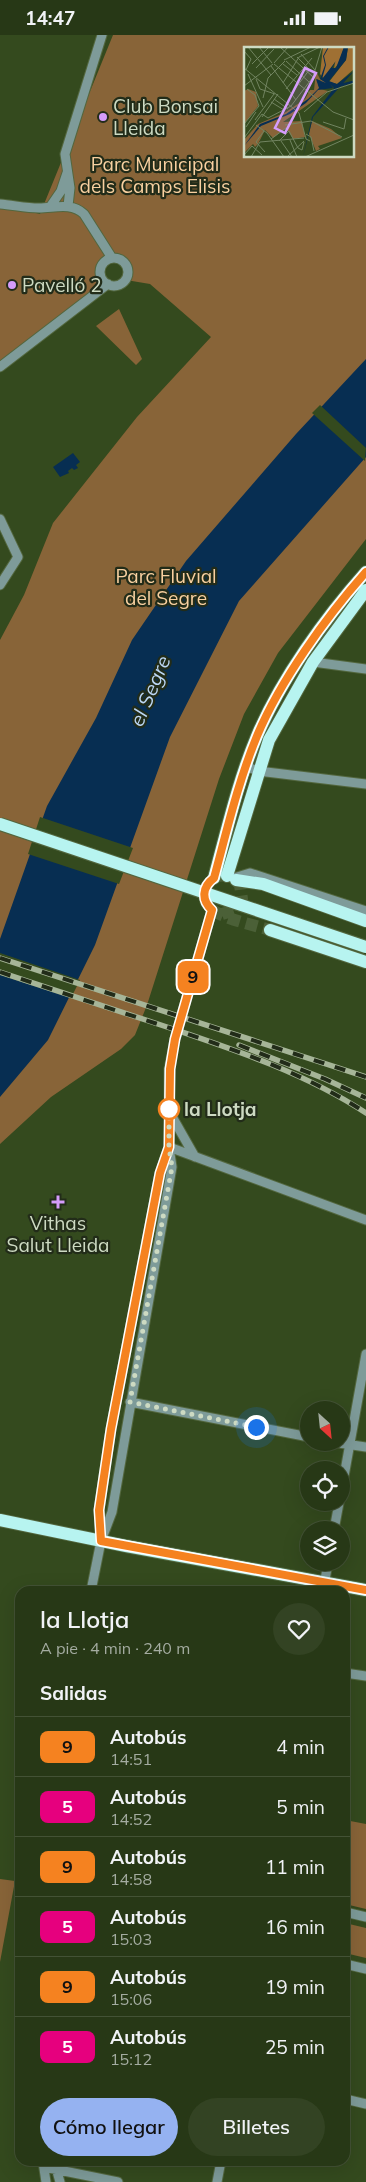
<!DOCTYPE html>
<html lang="es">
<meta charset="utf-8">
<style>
:root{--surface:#273816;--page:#334323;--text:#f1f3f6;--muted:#a4aca1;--line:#435235;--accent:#95b2f1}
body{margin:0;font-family:Mulish,sans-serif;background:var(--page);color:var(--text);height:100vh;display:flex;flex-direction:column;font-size:19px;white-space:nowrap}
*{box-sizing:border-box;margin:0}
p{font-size:16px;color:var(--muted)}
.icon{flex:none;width:28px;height:28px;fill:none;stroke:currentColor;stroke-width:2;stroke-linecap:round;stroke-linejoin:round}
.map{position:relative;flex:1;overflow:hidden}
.details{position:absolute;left:15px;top:1551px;width:335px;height:580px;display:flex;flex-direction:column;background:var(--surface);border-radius:15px;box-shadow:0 5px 20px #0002,0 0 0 1px var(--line)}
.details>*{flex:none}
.badge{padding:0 10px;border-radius:8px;font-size:18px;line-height:32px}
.needle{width:32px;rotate:153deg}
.fabs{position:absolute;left:300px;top:1366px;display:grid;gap:10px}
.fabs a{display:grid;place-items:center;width:50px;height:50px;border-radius:50%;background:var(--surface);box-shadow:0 5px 20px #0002,0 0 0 1px var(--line);font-size:25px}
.you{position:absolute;width:25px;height:25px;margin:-12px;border:4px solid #fff;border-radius:50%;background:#1a73e8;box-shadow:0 0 0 8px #1a73e833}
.map>.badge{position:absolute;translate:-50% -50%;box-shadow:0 0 0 2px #fff}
h2{padding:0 25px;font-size:19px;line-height:45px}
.round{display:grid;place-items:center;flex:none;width:52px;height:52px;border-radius:26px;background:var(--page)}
.overview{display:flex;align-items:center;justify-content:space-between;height:85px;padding:0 25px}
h1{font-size:24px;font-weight:600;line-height:38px}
.button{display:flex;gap:10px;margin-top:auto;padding:10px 25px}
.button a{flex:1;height:58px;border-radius:30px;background:var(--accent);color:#111;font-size:20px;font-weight:600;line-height:58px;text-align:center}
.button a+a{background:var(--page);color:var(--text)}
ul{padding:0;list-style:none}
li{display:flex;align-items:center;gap:15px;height:60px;padding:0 25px;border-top:1px solid var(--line)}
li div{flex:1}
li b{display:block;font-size:19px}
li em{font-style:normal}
li .badge{min-width:55px;font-weight:700;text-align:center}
.status{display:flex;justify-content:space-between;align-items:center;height:35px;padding:0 25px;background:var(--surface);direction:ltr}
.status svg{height:14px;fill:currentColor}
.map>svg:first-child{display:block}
.green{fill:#886438;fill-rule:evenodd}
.water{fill:#072e52}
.pier{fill:#344a1e}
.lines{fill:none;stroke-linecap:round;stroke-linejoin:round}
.major-tunnel{stroke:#4b6037;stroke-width:12;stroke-dasharray:12 6;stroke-linecap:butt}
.minor-casing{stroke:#53673f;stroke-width:11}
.major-casing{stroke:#53673f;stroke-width:14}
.minor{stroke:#7e9b99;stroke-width:9}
.major{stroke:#b7f4f0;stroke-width:12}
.rail-casing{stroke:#a6b598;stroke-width:5.5}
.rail{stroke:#222c19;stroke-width:4;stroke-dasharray:11;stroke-linecap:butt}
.major-bridge-casing{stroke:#53673f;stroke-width:14;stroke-linecap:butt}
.major-bridge{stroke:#b7f4f0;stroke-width:12}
.line-casing{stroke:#fff;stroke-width:11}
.line{stroke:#f58220;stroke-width:8}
.walk{stroke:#cddac2;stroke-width:5;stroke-dasharray:0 9}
.poi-dot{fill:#d59cfb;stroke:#222c19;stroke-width:2}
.stop-dot{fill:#fff;stroke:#f58220;stroke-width:2.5}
.labels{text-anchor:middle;stroke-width:4.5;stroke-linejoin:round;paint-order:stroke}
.poi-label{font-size:19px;fill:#cddac2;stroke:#222c19;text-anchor:start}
.park-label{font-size:19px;fill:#f8d0a0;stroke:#222c19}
.stop-label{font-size:19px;font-weight:bold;fill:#cddac2;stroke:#222c19;text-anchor:start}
.water-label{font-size:20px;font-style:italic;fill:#bcd7f5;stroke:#222c19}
.inset-river{fill:none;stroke:#072e52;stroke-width:2.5}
.inset-road{fill:none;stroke:#718460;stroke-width:1}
.view{fill:#d59cfb;fill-opacity:0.15;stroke:#d59cfb;stroke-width:2.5}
.inset-edge{fill:none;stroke:#cddac2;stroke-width:2.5}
</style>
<div class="status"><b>14:47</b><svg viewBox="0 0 49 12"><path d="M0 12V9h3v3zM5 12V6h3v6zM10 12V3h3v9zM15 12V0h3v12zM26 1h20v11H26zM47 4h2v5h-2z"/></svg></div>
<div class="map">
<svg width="366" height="2147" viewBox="0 0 366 2147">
<rect width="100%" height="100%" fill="#344a1e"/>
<path class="green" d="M113 0H366V504L278 618 244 679 219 744 147 970 135 1000 121 1014 51 1062 0 1109V605L24 560 53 488 137 382 211 302 150 249 126 245 128 232C118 215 97 224 101 242L108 249 0 332V169L40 179ZM245 14H352V121H245Z
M119 274 142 324 136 330 96 291Z
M345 1785 366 1789V1874L345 1869Z
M0 1844 15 1846 0 1927Z
M345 1888 366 1893V1923L345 1918Z"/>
<path class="water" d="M366 324V422L239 566 170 702 95 910 48 1005 0 1062V904L47 771 96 683 132 605 186 526 296 399Z
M73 418 80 427 76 430 78 433 74 435 72 433 68 436 69 438 60 442 53 432Z"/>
<path class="pier" d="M320 370 366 413 365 426 312 378Z
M40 782 133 813 119 849 28 819Z
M0 918 80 945 71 963 0 940Z"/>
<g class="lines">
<path class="major-tunnel" d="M222 879 235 875 242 864 240 850C218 823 189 861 214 876 228 885 254 890 270 895"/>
<g class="minor-casing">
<path id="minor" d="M0 169C13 170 26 173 39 173 55 173 71 167 84 179L112 223
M68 171 70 153 65 119 102 0
M50 172 61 156 67 138
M100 237a14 14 0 1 1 28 0a14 14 0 1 1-28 0Z
M0 332 108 249
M0 484 18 522 0 550
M313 627 366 634
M245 731 258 736 366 749
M234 843 250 838 366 876
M170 1078 195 1122
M169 1112 366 1185
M130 1367 309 1402
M339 1408 366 1412
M341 1458 366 1319
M334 1495 339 1468
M101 1502 99 1475 111 1394 160 1138 168 1115
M91 1556 101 1506 112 1477 172 1132 169 1112V1034L175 1004 212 875
M323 1556 328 1528
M345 1638 366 1641
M345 1877 366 1882
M345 1929 366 1934
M20 1975V1987
M345 2064 366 2069
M54 2126 60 2147
M43 2127 46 2147
M44 2132 118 2147
M217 2147 221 2126"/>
</g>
<g class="major-casing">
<path id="major" d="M227 841 269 705 313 627 366 555
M214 843C227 795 238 746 257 701 281 644 325 583 366 537
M236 845 263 849 366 886
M270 895 366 927
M0 1485 126 1511 366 1555"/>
</g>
<use href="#minor" class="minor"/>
<use href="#major" class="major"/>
<g class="rail-casing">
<path id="rail" d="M0 923 366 1042
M0 937C57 956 114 975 170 993 238 1016 307 1039 366 1078
M239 1010 325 1044 366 1063"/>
</g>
<use href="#rail" class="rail"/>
<g class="major-bridge-casing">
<path id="major-bridge" d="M0 789 366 912"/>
</g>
<use href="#major-bridge" class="major-bridge"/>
</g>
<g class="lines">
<g class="line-casing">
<path id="line" d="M366 537C326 582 280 646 257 701 238 747 227 795 214 843 202 852 201 865 212 875L175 1004 170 1034 169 1112 160 1138 111 1394 99 1475 101 1506 366 1555"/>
</g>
<use href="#line" class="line"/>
<path class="walk" d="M169 1074V1112L172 1132 130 1367 256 1392"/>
</g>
<g class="poi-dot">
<circle cx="103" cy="82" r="5"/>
<circle cx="12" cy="250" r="5"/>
<path d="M55.5 1159.5h5v5h5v5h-5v5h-5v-5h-5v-5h5z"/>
</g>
<circle class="stop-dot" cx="169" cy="1074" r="10"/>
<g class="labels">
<g class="poi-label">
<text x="113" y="78">Club Bonsai<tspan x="113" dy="22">Lleida</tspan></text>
<text x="22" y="257">Pavelló 2</text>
<text x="58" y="1195" text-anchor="middle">Vithas<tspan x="58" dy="22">Salut Lleida</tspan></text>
</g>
<g class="park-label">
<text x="155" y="136">Parc Municipal<tspan x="155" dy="22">dels Camps Elisis</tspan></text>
<text x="166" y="548">Parc Fluvial<tspan x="166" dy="22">del Segre</tspan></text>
</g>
<g class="stop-label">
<text x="184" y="1081">la Llotja</text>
</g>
<g class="water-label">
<text transform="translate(150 656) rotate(-67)" y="7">el Segre</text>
</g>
</g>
<g transform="translate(244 12)">
<rect width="110" height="110" fill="#344a1e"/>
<path d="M72 24 76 32 83 35 76 39 77 34 73 32 75 40 80 39 76 42 84 44 39 75 58 74 61 90 49 92 42 81 29 91 21 83 14 97 11 100 9 97 0 106V93L14 77 42 65 61 52 66 43H70ZM4 42 12 45 14 59 0 77V44ZM68 74 87 82 98 91 74 99 76 102 72 104 65 87Z" fill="#886438"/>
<path d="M79 0H100L95 16 90 22 91 15 80 32 76 27ZM104 0H110V22L93 37 85 35 102 13Z" fill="#9f7033"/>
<path d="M84 0H85L80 9 82 18 78 32 92 14 88 21H92L100 0H104L102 13 85 34 93 37 110 24 69 70 59 110 68 70 90 41 86 37 89 41 74 43 62 56 46 67 17 79 0 99 16 77 42 67 64 52 75 41 72 32 82 36 76 32 81 18 79 9Z" fill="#072e52"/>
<path class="inset-river" d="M93 39 109 35"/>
<path class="inset-road" d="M4 0 27 28M15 0 28 16M36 0 69 30M0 4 7 12 2 23M57 7 71 23M53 10 67 24M40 13 67 0M42 14 65 35M30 16 44 0M8 17 25 0M30 17 89 65 110 73M39 17 53 28M27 19 52 53M0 21 55 66 62 92 66 94M12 21 30 2M4 27 19 60M12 32 16 42 31 47M39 36 55 10 76 0M0 39 29 17M42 42 68 11M47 47 66 22M19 51 24 31 41 14M30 52 44 62M27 55 40 63M47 59 69 30 78 0M60 65 83 45 110 36M18 70 34 47M11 73 30 47M79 75 100 82 102 71M0 77 15 59 11 48 3 42M12 78 23 86 40 110M41 78 67 74 98 90M2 80 12 65M20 84 12 95 21 105M62 87 67 90 70 104M0 91 18 67 24 71 47 59M27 92 42 81M46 93 53 110M35 94 45 84 54 101 58 103 60 95M37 94 48 110M0 108 8 99 18 108M7 110 16 95 60 91M43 110 60 94M61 110 110 88"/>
<path class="view" d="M61 21 72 26 41 86 31 81Z"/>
<rect width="110" height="110" class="inset-edge"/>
</g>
</svg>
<div class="fabs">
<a><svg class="needle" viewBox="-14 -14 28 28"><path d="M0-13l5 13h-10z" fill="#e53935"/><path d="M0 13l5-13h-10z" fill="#a4aca1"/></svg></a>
<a><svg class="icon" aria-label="locate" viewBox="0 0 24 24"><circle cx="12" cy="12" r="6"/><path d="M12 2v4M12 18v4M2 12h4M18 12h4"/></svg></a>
<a><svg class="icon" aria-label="layers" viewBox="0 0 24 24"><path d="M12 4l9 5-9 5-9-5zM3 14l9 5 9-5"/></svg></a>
</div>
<div class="you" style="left:256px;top:1392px"></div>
<b class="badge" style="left:193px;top:942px;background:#f58220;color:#111">9</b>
<section class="details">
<div class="overview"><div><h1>la Llotja</h1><p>A pie · 4 min · 240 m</p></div><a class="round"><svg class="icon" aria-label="heart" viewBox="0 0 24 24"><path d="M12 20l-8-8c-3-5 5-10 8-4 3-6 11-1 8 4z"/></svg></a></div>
<h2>Salidas</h2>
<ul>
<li><span class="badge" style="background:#f58220;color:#111">9</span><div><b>Autobús</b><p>14:51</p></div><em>4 min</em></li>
<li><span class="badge" style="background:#e6007e;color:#fff">5</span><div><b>Autobús</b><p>14:52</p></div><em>5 min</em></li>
<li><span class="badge" style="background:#f58220;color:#111">9</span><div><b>Autobús</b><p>14:58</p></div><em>11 min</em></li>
<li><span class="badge" style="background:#e6007e;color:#fff">5</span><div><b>Autobús</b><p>15:03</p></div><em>16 min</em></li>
<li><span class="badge" style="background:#f58220;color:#111">9</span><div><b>Autobús</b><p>15:06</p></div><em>19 min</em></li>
<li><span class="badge" style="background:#e6007e;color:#fff">5</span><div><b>Autobús</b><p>15:12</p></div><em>25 min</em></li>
</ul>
<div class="button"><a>Cómo llegar</a><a>Billetes</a></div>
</section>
</div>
